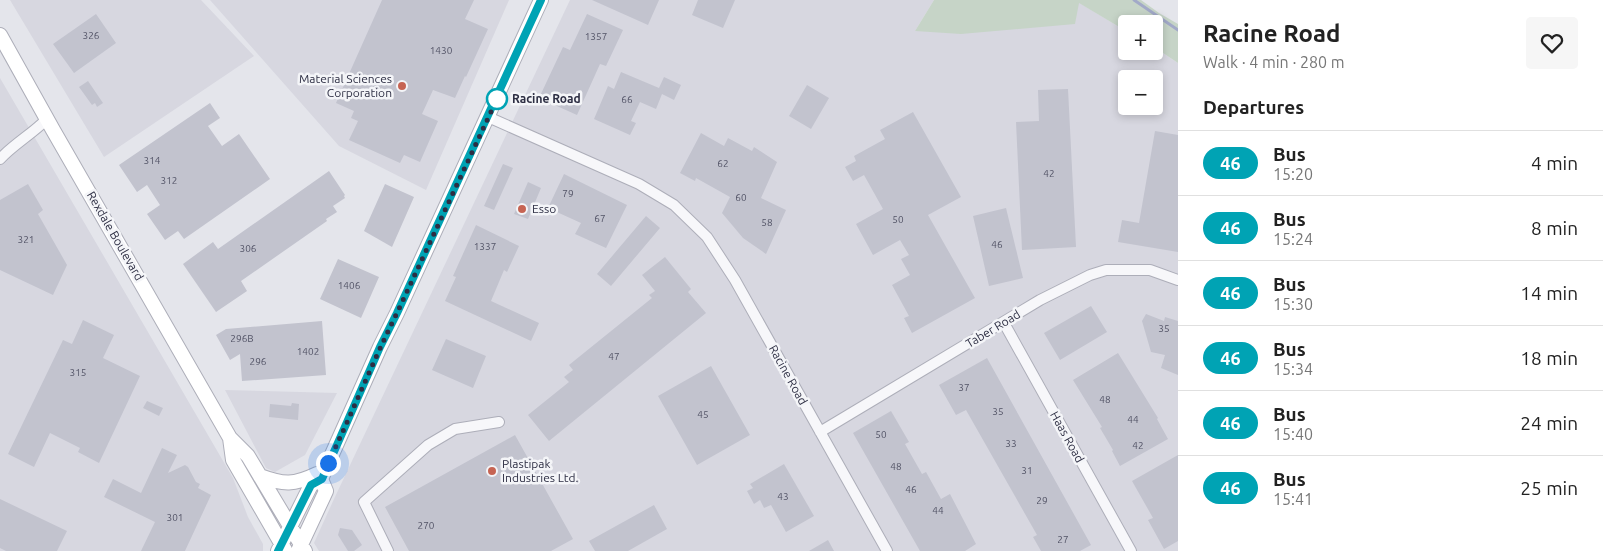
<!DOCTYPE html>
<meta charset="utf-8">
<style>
:root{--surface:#fff;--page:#f6f6f6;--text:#222;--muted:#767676;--line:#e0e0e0}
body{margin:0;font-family:Ubuntu,sans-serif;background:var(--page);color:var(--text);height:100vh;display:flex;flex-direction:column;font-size:19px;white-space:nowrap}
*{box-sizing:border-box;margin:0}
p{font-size:16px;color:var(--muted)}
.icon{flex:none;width:28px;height:28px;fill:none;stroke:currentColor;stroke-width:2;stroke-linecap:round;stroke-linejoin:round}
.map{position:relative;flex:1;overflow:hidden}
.details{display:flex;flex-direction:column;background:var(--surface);width:425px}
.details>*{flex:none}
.badge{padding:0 10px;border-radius:16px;font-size:18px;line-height:32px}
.controls{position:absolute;left:1118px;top:15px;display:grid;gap:10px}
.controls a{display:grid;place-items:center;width:45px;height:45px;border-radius:5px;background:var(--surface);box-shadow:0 2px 8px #0003;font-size:25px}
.you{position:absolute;width:25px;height:25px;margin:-12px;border:4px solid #fff;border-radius:50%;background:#1a73e8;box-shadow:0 0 0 8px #1a73e833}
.map>.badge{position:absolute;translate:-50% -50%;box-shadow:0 0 0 2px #fff}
h2{padding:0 25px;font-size:19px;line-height:45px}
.round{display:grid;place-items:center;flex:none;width:52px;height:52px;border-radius:5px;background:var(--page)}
.summary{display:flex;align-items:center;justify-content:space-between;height:85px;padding:0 25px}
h1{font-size:24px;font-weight:700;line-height:38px}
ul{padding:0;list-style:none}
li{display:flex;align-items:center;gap:15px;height:65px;padding:0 25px;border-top:1px solid var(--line)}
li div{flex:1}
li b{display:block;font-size:19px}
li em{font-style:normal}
li .badge{min-width:55px;font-weight:700;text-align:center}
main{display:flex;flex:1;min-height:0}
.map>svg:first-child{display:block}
.built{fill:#d7d7e0;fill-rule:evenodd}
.green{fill:#c6d4c7}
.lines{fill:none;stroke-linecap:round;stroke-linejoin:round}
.stream{stroke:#a2a9c8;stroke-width:3}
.building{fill:#c2c3ce}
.street-casing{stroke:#adaeb9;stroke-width:12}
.secondary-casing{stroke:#adaeb9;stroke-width:16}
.street{stroke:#f7f7fa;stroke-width:10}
.secondary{stroke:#fff;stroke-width:14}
.line-casing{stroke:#fff;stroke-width:11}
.line{stroke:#00a3b4;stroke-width:8}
.walk{stroke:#2d2e43;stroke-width:5;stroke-dasharray:0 9}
.poi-dot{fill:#c66453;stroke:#f4f5f8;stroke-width:2}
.stop-dot{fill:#fff;stroke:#00a3b4;stroke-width:2.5}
.labels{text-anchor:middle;stroke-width:5;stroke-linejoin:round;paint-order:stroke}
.number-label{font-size:10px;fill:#525366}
.poi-label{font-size:12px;fill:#2d2e43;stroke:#f4f5f8;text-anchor:start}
.stop-label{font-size:12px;font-weight:bold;fill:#2d2e43;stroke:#f4f5f8;text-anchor:start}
.street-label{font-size:12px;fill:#2d2e43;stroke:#f4f5f8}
</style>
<main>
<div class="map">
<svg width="1178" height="551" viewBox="0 0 1178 551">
<rect width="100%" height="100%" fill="#e4e5eb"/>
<path class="built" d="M10 0H201L254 56 104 157Z
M210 0H509L426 190 339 146Z
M570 0H934L915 31 1078 2 1126 31V51H1154V47L1178 63V551H319L314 543 334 499ZM1126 79H1154V106H1126Z
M0 78 233 478 248 517 263 544V551H0Z
M225 390 337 393 305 455 275 472 266 468Z"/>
<path class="green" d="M934 0H1141L1159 13 1178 24V63L1154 47V24H1126V31L1079 3 1075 24 961 34 915 31Z"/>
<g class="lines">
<path class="stream" d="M1134 0 1178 30"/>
</g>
<path class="building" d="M382 0H474L465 19 488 29 466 77 465 76 455 98 433 90 422 114 438 121 420 162 404 155 400 163 349 140 358 121 351 118 354 111 336 103Z
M592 0H659L648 25Z
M698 0H735L723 28 692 15Z
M96 14 116 43 74 73 53 44Z
M587 14 623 30 606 66 600 64 577 115 539 98 563 47 570 50Z
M621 72 659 88 664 77 681 85 674 100 662 94 656 109 640 102 631 121 636 123 630 135 594 119 608 86 614 89Z
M88 81 103 103 97 107 95 103 92 105 79 87Z
M807 85 829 98 811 129 789 116Z
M1068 89 1076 247 1022 250 1016 122 1039 121 1038 90Z
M210 103 220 118 208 126 222 146 239 134 270 179 184 239 178 231 165 240 147 214 160 205 147 185 137 192 119 165Z
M913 112 961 197 928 215 975 298 912 333 904 318 909 316 892 285 910 275 901 259 909 255 900 240 873 255 856 224 883 209 864 175 853 181 845 167 856 161 854 156 885 139 880 130Z
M1155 131 1178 135V252L1118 242 1122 220 1139 223Z
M701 133 724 146 728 138 752 151 754 147 777 162 761 198 786 210 766 254 743 238 722 213 730 197 696 178 695 181 680 173Z
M503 164 513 168 494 210 484 206Z
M329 171 345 195 344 196 345 198 333 206 337 212 326 219 327 221 241 281 247 291 216 312 183 264 213 242 218 249Z
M564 174 627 205 606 248 575 234 581 223 548 208Z
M528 182 541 188 528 219 514 214Z
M28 184 43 210 38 214 67 265 53 295 0 270V200Z
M385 184 414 197 392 247 364 231Z
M1006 208 1023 278 989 286 973 216Z
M646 216 660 228 611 286 597 274Z
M476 225 519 246 507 272 504 270 491 301 539 323 531 341 445 301 456 277 453 276Z
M665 257 691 289 688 292 706 313 549 441 528 415 569 382 564 377 573 370 569 365 652 298 649 295 655 291 642 275Z
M338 259 379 277 361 318 320 299Z
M1091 306 1107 332 1060 360 1044 333Z
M1146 314 1164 321 1165 317 1178 321V375L1161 368 1165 355 1151 352 1142 321Z
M83 320 114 335 103 358 140 376 99 463 78 452 80 448 50 433 34 467 8 454 63 340 72 344Z
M322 321 326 375 242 381 240 354 230 360 216 335 226 329Z
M446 339 486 356 473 388 432 370Z
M1118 353 1158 418 1157 419 1168 439 1120 466 1112 451 1113 450 1100 428 1102 427 1073 380Z
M987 358 1091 545 1080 551H1041L1033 537 1037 535 966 410 956 415 939 385Z
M711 366 750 435 697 465 658 396Z
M147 401 163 408 159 416 143 408Z
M292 403 299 404 298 420 269 417 270 404 291 406Z
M891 411 909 442 905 444 922 474 926 472 941 499 950 494 976 544 965 551H920L853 433Z
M515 435 573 539 551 551H409L385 507Z
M162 448 177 455 168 473 185 465 188 467 196 482 200 484 198 488 211 495 185 551H141L155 522 104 497 113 479 141 493Z
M1178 455V541L1164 549 1148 520 1153 518 1132 481Z
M784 464 814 516 786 532 771 505 764 508 760 500 754 504 747 491 753 488 750 484Z
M0 499 67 531 57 551H6L0 548Z
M654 505 667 529 628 551H595L589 541Z
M340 528 352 530 362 545 354 551H348L338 535Z
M828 540 834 551H809Z"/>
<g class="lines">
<g class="street-casing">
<path id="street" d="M488 117 639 184 674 205 707 237 735 280 887 551
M0 159C14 144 32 134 47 119
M1004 323 1131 551
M820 432 1040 300 1090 275 1106 270H1150L1178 280
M388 551 364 502 428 445 455 429 499 422"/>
</g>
<g class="secondary-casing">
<path id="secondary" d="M0 35 53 130 230 438 248 456 305 551
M230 438 233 460 285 550
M260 476C284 485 294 485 317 474
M278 551 311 485 321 479 380 347 397 313 541 0
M298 551 326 491 321 479"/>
</g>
<use href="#street" class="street"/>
<use href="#secondary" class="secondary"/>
</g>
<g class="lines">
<g class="line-casing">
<path id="line" d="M278 551 311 485 322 479 380 347 397 313 541 0"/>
</g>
<use href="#line" class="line"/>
<path class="walk" d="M328 463C352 414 372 363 397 313L497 99"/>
</g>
<g class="poi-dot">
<circle cx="402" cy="86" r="5"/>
<circle cx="522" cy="209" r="5"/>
<circle cx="492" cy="471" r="5"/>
</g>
<circle class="stop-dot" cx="497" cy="99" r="10"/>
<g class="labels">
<g class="number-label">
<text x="91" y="39">326</text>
<text x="596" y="40">1357</text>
<text x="441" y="54">1430</text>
<text x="627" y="103">66</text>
<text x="152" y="164">314</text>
<text x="723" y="167">62</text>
<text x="1049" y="177">42</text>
<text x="169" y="184">312</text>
<text x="568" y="197">79</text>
<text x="741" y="201">60</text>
<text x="600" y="222">67</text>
<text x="898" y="223">50</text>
<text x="767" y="226">58</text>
<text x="26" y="243">321</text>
<text x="997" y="248">46</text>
<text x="485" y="250">1337</text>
<text x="248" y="252">306</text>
<text x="349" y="289">1406</text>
<text x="1164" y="332">35</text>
<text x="242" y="342">296B</text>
<text x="308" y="355">1402</text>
<text x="614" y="360">47</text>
<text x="258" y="365">296</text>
<text x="78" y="376">315</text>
<text x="964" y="391">37</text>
<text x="1105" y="403">48</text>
<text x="998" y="415">35</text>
<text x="703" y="418">45</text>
<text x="1133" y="423">44</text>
<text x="881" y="438">50</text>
<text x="1011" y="447">33</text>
<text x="1138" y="449">42</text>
<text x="896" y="470">48</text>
<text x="1027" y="474">31</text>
<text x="911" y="493">46</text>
<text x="783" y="500">43</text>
<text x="1042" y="504">29</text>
<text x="938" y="514">44</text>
<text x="175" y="521">301</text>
<text x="426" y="529">270</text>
<text x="1063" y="543">27</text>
</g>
<g class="poi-label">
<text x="392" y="83" text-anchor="end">Material Sciences<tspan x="392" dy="14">Corporation</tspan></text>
<text x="532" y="213">Esso</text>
<text x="502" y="468">Plastipak<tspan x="502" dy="14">Industries Ltd.</tspan></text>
</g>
<g class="stop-label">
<text x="512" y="103">Racine Road</text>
</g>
<g class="street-label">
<text transform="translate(115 236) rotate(60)" y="4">Rexdale Boulevard</text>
<text transform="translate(993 329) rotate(-31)" y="4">Taber Road</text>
<text transform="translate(788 375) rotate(61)" y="4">Racine Road</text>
<text transform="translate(1067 437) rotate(61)" y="4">Haas Road</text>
</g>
</g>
</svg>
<div class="controls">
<a>+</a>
<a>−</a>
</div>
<div class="you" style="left:328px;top:463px"></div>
</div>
<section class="details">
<div class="summary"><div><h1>Racine Road</h1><p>Walk · 4 min · 280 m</p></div><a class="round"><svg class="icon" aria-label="heart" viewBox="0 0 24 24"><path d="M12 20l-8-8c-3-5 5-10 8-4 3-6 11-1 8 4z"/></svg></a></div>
<h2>Departures</h2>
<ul>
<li><span class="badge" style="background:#00a3b4;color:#fff">46</span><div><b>Bus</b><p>15:20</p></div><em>4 min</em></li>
<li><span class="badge" style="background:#00a3b4;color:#fff">46</span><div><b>Bus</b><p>15:24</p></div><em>8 min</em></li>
<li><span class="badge" style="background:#00a3b4;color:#fff">46</span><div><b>Bus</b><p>15:30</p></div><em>14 min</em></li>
<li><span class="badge" style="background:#00a3b4;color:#fff">46</span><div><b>Bus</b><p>15:34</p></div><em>18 min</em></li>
<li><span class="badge" style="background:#00a3b4;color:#fff">46</span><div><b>Bus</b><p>15:40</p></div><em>24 min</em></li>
<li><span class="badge" style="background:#00a3b4;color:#fff">46</span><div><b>Bus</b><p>15:41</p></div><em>25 min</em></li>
</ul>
</section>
</main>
